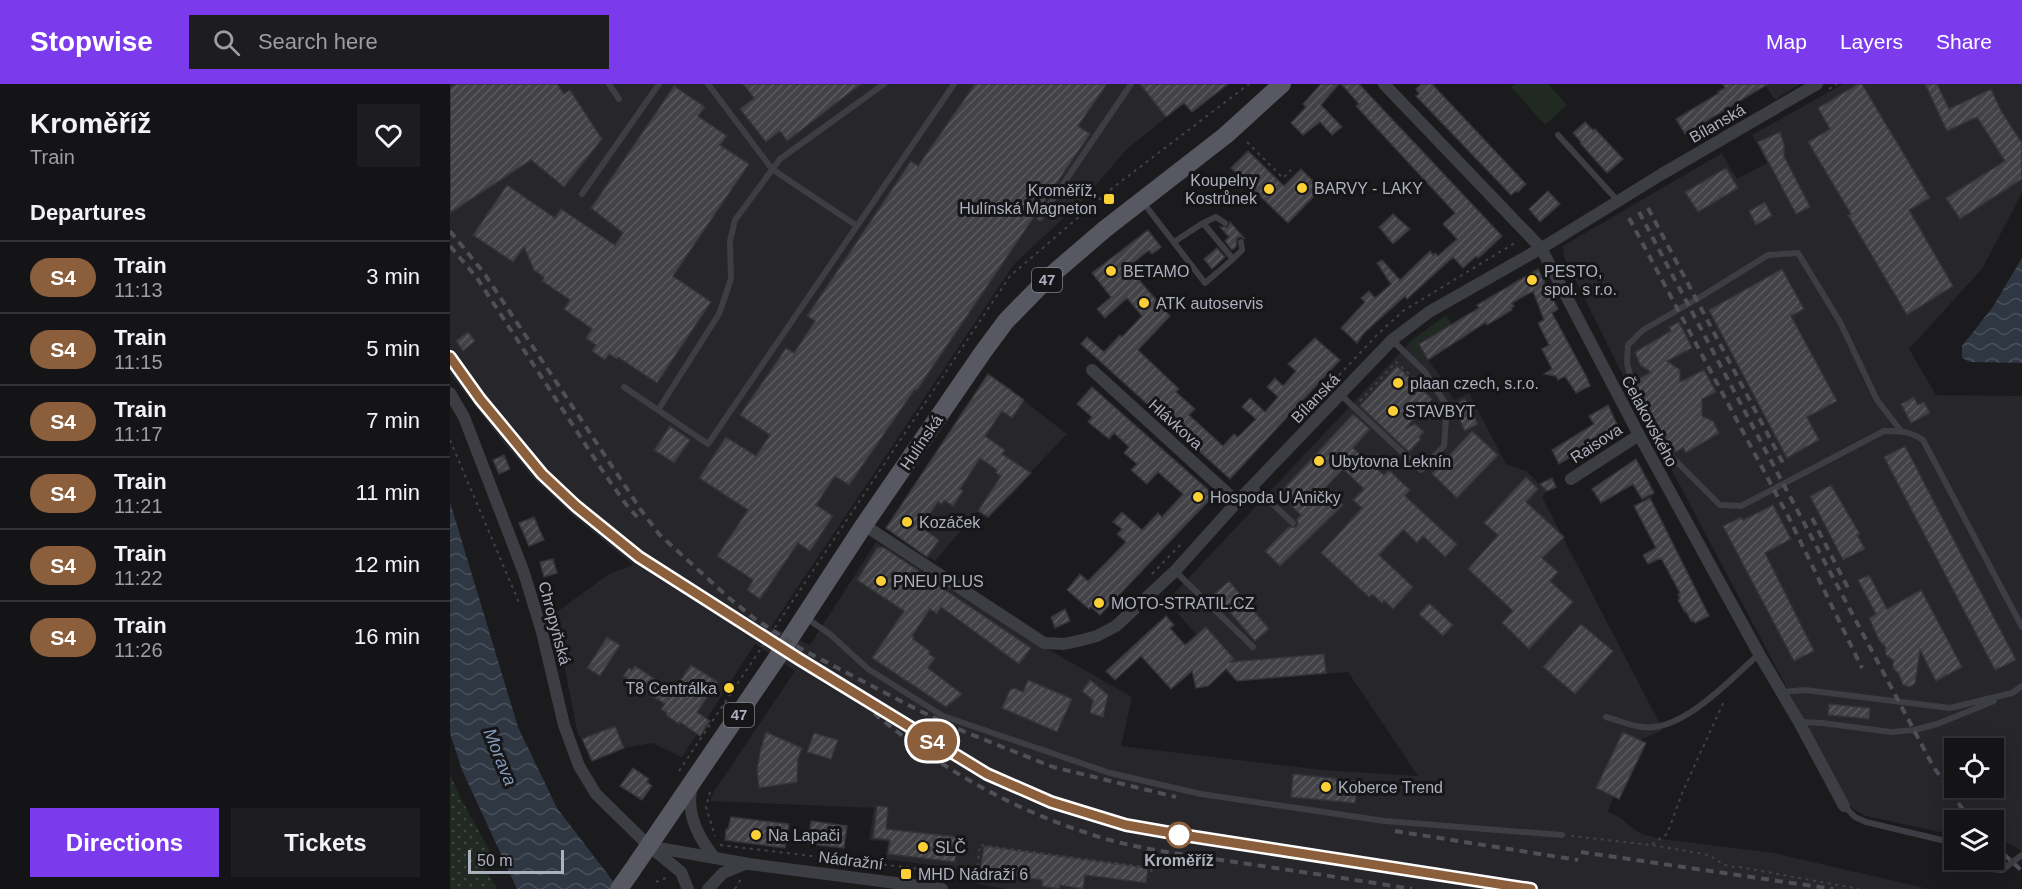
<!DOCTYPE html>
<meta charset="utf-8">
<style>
:root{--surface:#141416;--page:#1d1d1f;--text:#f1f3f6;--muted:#9d9ea1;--line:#333335;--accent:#7c3aed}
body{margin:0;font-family:Arial,sans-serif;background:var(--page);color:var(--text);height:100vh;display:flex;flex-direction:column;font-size:22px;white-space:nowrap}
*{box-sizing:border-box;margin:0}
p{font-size:20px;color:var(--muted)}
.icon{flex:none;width:33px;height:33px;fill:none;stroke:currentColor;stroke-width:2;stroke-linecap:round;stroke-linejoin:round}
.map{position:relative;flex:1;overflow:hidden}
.panel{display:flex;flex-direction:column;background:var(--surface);width:450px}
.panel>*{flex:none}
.badge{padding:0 12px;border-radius:20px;font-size:21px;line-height:39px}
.buttons{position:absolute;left:1494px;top:654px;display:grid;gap:12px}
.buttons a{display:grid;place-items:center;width:60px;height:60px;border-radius:0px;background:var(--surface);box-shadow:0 3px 15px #0003,0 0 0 2px var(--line);font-size:30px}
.scale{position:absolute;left:18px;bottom:15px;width:96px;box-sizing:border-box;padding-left:6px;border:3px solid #adb0bd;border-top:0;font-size:16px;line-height:21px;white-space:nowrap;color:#adb0bd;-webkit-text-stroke:4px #161518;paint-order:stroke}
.map>.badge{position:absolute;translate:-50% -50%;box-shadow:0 0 0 3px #fff}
h2{padding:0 30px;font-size:22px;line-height:54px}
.round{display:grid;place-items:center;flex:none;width:63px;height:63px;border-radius:0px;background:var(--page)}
.head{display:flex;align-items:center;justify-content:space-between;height:102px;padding:0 30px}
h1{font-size:28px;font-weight:600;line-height:45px}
.action{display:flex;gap:12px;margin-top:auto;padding:12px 30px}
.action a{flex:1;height:69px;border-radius:0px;background:var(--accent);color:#fff;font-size:24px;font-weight:600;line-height:69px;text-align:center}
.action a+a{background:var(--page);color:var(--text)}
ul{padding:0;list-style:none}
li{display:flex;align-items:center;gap:18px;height:72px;padding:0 30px;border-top:2px solid var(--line)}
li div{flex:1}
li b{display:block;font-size:22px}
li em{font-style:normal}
li .badge{min-width:66px;font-weight:700;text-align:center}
header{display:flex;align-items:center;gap:36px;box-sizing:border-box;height:84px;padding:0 30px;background:var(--accent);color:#fff}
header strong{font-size:28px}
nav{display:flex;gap:33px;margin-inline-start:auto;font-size:21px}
.search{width:420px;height:54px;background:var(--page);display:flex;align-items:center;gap:15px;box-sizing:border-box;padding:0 21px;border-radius:0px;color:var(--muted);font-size:22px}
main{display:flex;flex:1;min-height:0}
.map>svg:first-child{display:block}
.built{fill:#27262a;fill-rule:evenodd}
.grass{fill:#202922}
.garden{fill:url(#garden-dots)}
.water{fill:url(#water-waves)}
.building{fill:url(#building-hatch);stroke:#353439;stroke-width:1.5}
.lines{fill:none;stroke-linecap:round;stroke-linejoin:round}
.path{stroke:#414249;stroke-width:2;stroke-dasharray:3 4.5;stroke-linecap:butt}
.lane{stroke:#3d3d44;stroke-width:6}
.street{stroke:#3d3d44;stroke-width:12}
.primary{stroke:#575861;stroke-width:18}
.rail{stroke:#4e4f57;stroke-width:4;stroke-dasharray:8 6;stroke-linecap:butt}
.line-casing{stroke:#fff;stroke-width:14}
.line{stroke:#8b5e3c;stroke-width:9}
.poi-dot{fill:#fad036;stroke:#161518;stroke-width:2}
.stop-dot{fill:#fff;stroke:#8b5e3c;stroke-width:3}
.labels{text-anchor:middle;stroke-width:6;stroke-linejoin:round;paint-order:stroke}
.shield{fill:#161518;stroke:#80828c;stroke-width:1.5}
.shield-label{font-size:15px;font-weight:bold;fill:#adb0bd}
.street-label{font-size:16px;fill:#adb0bd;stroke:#161518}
.poi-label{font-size:16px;fill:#adb0bd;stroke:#161518;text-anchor:start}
.stop-label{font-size:16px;font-weight:bold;fill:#adb0bd;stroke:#161518}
.water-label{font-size:18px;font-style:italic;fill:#8399b8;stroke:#161518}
</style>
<header>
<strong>Stopwise</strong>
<div class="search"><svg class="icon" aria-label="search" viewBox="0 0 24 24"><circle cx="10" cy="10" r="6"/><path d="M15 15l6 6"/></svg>Search here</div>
<nav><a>Map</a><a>Layers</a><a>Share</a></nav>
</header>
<main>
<section class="panel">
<div class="head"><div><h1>Kroměříž</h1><p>Train</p></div><a class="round"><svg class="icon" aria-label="heart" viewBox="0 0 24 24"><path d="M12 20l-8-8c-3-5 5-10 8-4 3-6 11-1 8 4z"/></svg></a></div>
<h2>Departures</h2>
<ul>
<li><span class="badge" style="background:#8b5e3c;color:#fff">S4</span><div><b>Train</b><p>11:13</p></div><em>3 min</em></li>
<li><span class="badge" style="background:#8b5e3c;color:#fff">S4</span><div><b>Train</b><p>11:15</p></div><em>5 min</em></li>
<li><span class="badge" style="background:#8b5e3c;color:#fff">S4</span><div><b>Train</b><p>11:17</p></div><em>7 min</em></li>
<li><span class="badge" style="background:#8b5e3c;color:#fff">S4</span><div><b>Train</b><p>11:21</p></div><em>11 min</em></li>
<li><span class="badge" style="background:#8b5e3c;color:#fff">S4</span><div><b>Train</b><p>11:22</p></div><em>12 min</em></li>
<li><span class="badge" style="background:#8b5e3c;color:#fff">S4</span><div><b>Train</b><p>11:26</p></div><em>16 min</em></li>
</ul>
<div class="action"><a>Directions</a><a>Tickets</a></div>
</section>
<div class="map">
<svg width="1572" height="805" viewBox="0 0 1572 805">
<defs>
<pattern id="garden-dots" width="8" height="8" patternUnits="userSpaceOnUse" patternTransform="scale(1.5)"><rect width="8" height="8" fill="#202922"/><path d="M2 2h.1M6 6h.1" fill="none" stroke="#3e4640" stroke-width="1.8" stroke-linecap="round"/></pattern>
<pattern id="water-waves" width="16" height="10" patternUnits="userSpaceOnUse" patternTransform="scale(1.5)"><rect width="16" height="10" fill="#2f3742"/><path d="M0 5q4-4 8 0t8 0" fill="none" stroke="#4a515b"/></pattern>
<pattern id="building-hatch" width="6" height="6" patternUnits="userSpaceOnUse" patternTransform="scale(1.5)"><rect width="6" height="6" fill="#424247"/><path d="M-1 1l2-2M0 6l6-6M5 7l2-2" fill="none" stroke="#5b5b60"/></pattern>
</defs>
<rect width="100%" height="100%" fill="#1b1a1d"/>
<path class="built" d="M0 0H774L776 2 742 29 734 19 677 65 631 118 564 180 321 543 360 561 426 458 589 560 682 613 671 662 872 686 968 692 898 588 787 597 717 517 965 253 978 276 990 292 1004 316 1019 309 1056 380 1076 387 1097 407 1092 413 1213 646 1190 656 1196 659 1169 715 1163 713 1158 728 1169 733 1185 746 1195 751 1211 755 1324 769 1479 805H555L516 798 517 786 435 775 438 758 419 756 424 724 260 717 263 709 345 587 305 560 232 673 202 659 174 664 142 677 133 655 128 651 104 530 159 490 183 481 120 429 85 396 53 358 0 290Z
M1315 0H1350L1325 16Z
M1393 0H1572V109L1532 185 1459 265 1486 311 1572 312V767L1544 751V736H1504V751L1416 732 1400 723 1190 326 1114 173 1113 162 1272 69 1287 95 1317 79 1302 51ZM1504 664H1544V704H1504Z
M538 290 562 305 561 307 617 350 538 433 528 427 485 477 436 444Z"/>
<path class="grass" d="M1065 0H1098L1117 21 1095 41 1061 3Z
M996 231 1002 240 969 260 982 282 958 259Z"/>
<path class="garden" d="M0 690 10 713 44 775 33 781 47 805H0Z"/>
<path class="water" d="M1572 174V279L1520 278 1512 274V262L1542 224Z
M0 418 68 643 107 724 169 805H67L12 686 0 649Z"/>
<path class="building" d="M6 0H107L114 10 120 6 152 55 114 103 81 76 0 129V4Z
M293 0H411L337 57 330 47 316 58 290 25 304 14Z
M525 0H657L628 42 640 50 467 306 465 305 399 401 385 392 366 421 383 432 360 467 348 459 310 515 297 506 303 496 267 472 298 426 249 394 276 353 306 372 320 351 290 331 336 264 344 269 365 237 357 232 461 77 468 82Z
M690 0H778L742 28 734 19 716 33Z
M871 0H889L871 21 892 43 882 51 870 38 853 51 841 39 856 23 853 20Z
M891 0H909L1052 152 1033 170 1028 174 1026 172 1013 184 1003 173 957 215 955 212 914 249 907 259 891 244 915 218 911 214 919 207 925 214 941 200 927 179 932 176 950 196 980 167 983 171 985 169 988 172 1007 155 993 140 1005 129 906 22 909 20Z
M972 0H982L1076 100 1068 108 1066 107 1061 111 966 12 969 10 966 5Z
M1273 0H1318L1235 50 1226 35 1269 9 1268 8 1275 4Z
M1408 0H1412L1480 114 1459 126 1503 202 1457 231 1398 131 1401 130 1358 58 1380 45 1368 24Z
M1475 0H1487L1499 25 1541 5 1551 27 1572 59V95L1510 135 1496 114 1555 77 1527 33 1497 47Z
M224 2 255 23 248 32 277 52 270 61 299 80 223 192 261 218 207 299 168 273 167 275 159 270 155 276 142 267 146 261 136 254 142 245 114 225 120 216 92 197 94 193 84 186 74 163 63 178 23 151 57 101 105 134 111 125 165 161 173 149 141 124Z
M1135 38 1143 46 1145 45 1173 75 1157 89 1130 59 1131 58 1123 49Z
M1330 48 1334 60V72L1360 123 1346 130 1308 58Z
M798 67 834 102 851 85 871 105 838 139 781 84Z
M1276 84 1288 104 1248 128 1235 108Z
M1098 107 1110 120 1090 138 1079 125Z
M1315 118 1322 132 1306 141 1299 127Z
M943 130 960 145 943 160 929 143Z
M780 138 795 155 791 153 787 154 786 163 782 166 775 157 779 153 770 143H778Z
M698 146 711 163 702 170 699 166 678 183 720 232 688 266 729 305 726 308 745 325 739 331 773 362 784 350 788 353 806 335 792 323 800 314 815 328 828 313 817 303 825 294 833 302 846 287 838 280 865 254 890 276 780 395 631 260 637 253 654 268 670 251 672 253 692 232 677 214 655 234 647 225 661 213 642 189Z
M767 164 775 173 762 185 754 175Z
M1088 185 1108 225 1102 229 1136 292 1140 302 1126 309 1115 292 1108 296 1106 292 1094 290 1102 285 1092 265 1099 261 1088 239 1094 236 1083 207 1062 219 1064 222 1061 224 1062 226 1037 241 1036 238 978 276 969 260 1029 224 1027 221Z
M1332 185 1354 225 1341 232 1387 317 1357 333 1369 356 1337 374 1259 226Z
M1229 238 1242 264 1217 277 1230 286V298L1254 286 1266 308 1252 315V332L1263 337 1269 349 1236 369 1233 364 1225 368 1218 366 1215 369V373L1179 303H1185L1187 296 1201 288 1190 281 1185 268 1221 247 1219 243Z
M18 248 25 257 13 267 6 257Z
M947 282 982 315 955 345 965 340 974 348 969 353 971 355 959 368 910 322Z
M538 290 574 316 562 334 552 327 535 352 555 366 552 370 581 389 538 433 528 427 551 392 546 389 547 386 530 374 510 405 513 407 503 422 494 416 492 420 488 418 471 443 489 456 477 473 436 444Z
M642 303 764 411 650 531 641 523 639 525 617 506 630 490 638 497 676 458 667 450 672 445 663 438 672 428 692 446 708 429 712 433 733 410 708 388 697 400 681 386 687 380 674 369 679 363 664 349 659 355 638 338 642 333 627 320Z
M1464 313 1468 321 1474 318 1480 329 1461 339 1451 320Z
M1015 315 1028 340 1015 347 1002 321Z
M1158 321 1170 347 1161 353 1159 350 1109 380 1102 366 1144 340 1139 332Z
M903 330 920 345 903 364 934 391 939 386 960 406 955 412 1007 460 995 473 973 452 967 459 954 446 952 447 929 471 963 503 943 525 934 516 932 519 922 510 919 513 871 469 912 424 903 416 914 405 893 385 874 405 893 421 830 482 815 467 839 443H846L848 440 847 435 851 431 829 410Z
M220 342 240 356 224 379 204 366Z
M1022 347 1048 371 1007 414 982 390Z
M1455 362 1566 576 1545 586 1434 373Z
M54 371 60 385 49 390 43 376Z
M1186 375 1204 409 1192 415 1183 400 1151 419 1142 405Z
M1076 393 1088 405 1076 418 1114 453 1092 474 1108 488 1100 497 1123 518 1079 565 1052 539 1063 527 1018 485 1048 451 1034 439Z
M1102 394 1106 403 1097 407 1090 400Z
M1381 401 1410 450 1407 451 1415 465 1393 476 1360 412Z
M1200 414 1259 532 1245 539 1243 536 1241 537 1236 527 1235 528 1228 516 1230 515 1228 510 1230 509 1211 474 1198 480 1193 471 1206 464 1184 422Z
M1323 421 1341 455 1315 469 1364 567 1344 577 1273 442 1291 433 1293 436Z
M84 433 94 456 79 462 69 439Z
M433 463 468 486 467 487 581 564 569 580 491 523 487 530 480 525 462 552 464 553 463 555 477 565 480 568 479 570 485 574 478 584 512 610 496 623 422 574 454 527 407 496 427 464Z
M103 475 107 489 94 493 90 478Z
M1419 491 1437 525 1471 506 1512 583 1486 597 1470 566 1465 600 1459 603 1453 601 1449 590 1443 584V576L1436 571 1435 562 1429 556 1419 534 1426 530 1408 496Z
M779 497 819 545 805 557 764 510Z
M979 519 1003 541 993 552 969 530Z
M615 525 620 537 605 544 601 533Z
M716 532 724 541 720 544 735 561 756 543 784 575 780 578 874 570 876 589 787 597 776 585 758 602 746 604 742 587 721 605 691 572 665 596 656 587Z
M1131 540 1163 567 1125 610 1093 583Z
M157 553 170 561 150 592 137 584Z
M241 581 268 598 247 628 260 637 250 652 230 638 229 640 216 631 217 629 211 625 215 620 176 596 177 594 173 592 179 584 182 586 185 582 223 607Z
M578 596 622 615 607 648 552 624 560 606 564 604 573 608Z
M640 596 658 611 653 633 640 629 643 616 632 607Z
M1379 620 1420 624 1419 635 1378 631Z
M165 642 174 664 142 677 132 655Z
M316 648 352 664 348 675 347 698 309 704 307 686 310 668Z
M1173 648 1196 659 1169 715 1146 704Z
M364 649 388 656 381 675 357 668Z
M183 684 199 695 197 698 202 702 192 716 170 702Z
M843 690 908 697 905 719 841 713Z
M427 722 438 723 436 745 508 753 505 778 438 770 440 756 423 754Z
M281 733 339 740 335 764 275 756 276 745H278Z
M361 737 397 742 394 764 358 760Z
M534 762 698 784 696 799 635 791 633 805 610 801 609 805 592 802V796L563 792V798L529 793Z"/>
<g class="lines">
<path class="path" d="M1379 5 1387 0
M797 58 833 94 841 86
M910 317 946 278 966 296
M858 324 927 251 953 227 1068 157
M0 356 70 521
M702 490 733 458
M229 687 560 192 665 102 799 0
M260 708 256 723 265 752
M1121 752 1201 761 1254 770C1272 775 1267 783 1290 783L1409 805
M1202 760 1217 750 1233 707 1275 615
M270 761 512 790 526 794 530 761 701 784 702 790
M206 798 218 793
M285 805 291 795"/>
<path class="lane" d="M159 0 169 15
M258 0 322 85 407 142
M1108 51 1168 117
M132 110 209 0
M692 117 755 199 783 175 753 139 724 158
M590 134 681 0
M753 139 766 133 775 139
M783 175 792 166 791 158
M1182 299 1177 279 1178 261 1193 246 1252 212 1318 171 1348 169 1390 238 1427 316 1451 347
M174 303 258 360 504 0
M891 311 971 386 994 362 997 322 975 288 942 256
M208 326 269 230 281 195 280 157 285 136 330 75 434 0
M1220 371 1270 421 1291 422 1434 347C1450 347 1460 347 1473 356L1572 543
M803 402 843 439
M725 487 803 563
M355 533 381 551 418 585 493 632 660 689 751 710 935 737 1112 751
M1332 608 1355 606 1500 624 1562 609 1572 602
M1156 633C1168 636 1180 642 1192 643 1232 649 1281 595 1309 570
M1350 638 1372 639 1441 648 1464 646 1487 640 1544 617
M1394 722 1405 733 1416 738 1504 759
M1528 776 1541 785 1552 786 1572 771"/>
<path class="street" d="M934 0 1091 164 1189 351 1309 570 1349 638 1394 722
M642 286 787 418
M0 309 14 333 74 489 92 548 114 641 129 682 146 710 199 762 231 788 238 805
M1121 395 1189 351
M414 441 594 559 614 560 628 557 647 552 666 542 725 487 787 418 942 256 979 228 1095 162 1212 90 1367 0
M242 702C235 729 248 753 264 773
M203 763 299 780 492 805
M258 805 273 789 295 780"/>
<path class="primary" d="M185 782 333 565 414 441 533 268 556 237 598 194 655 145 776 51 832 0
M169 805 183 785"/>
<path class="rail" d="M1198 124 1334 381
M1189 128 1483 682 1520 736
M1179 134 1339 434 1412 584
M0 147 34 189 191 426 209 450 279 514 305 535 353 566 470 627 515 648 603 683 726 713
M0 162 27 194 154 389 175 419 187 433
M0 273 30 315 92 390 126 422 189 473 349 575 537 690 601 718 676 741 739 752 1081 805
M1362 434 1399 506
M424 629C488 683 559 724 640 750 684 765 732 770 778 777 839 786 901 795 962 805
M945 747 1128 776
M1544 761 1572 787
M1131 768 1383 805"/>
</g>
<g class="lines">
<g class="line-casing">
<path id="line" d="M0 273 30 315 92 390 126 422 189 473 349 575 537 690 601 718 676 741 739 752 1081 805"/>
</g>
<use href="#line" class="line"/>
</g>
<g class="poi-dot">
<circle cx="852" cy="104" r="6"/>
<circle cx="819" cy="105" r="6"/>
<rect x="653" y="109" width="12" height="12" rx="3"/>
<circle cx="661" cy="187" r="6"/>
<circle cx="1082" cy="196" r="6"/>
<circle cx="694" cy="219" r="6"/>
<circle cx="948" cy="299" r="6"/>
<circle cx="943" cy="327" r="6"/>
<circle cx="869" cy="377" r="6"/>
<circle cx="748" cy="413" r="6"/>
<circle cx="457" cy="438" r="6"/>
<circle cx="431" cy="497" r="6"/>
<circle cx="649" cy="519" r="6"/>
<circle cx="279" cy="604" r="6"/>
<circle cx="876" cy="703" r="6"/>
<circle cx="306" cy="751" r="6"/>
<circle cx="473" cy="763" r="6"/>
<rect x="450" y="784" width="12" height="12" rx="3"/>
</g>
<circle class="stop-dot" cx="729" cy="751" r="12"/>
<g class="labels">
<g class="shield">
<rect x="582" y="184" width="30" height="24" rx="4.5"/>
<rect x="274" y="619" width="30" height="24" rx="4.5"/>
</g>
<g class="shield-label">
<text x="597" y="201">47</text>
<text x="289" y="636">47</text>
</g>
<g class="street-label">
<text transform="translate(1267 39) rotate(-30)" y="6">Bílanská</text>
<text transform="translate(865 314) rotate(-46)" y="6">Bílanská</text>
<text transform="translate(1200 337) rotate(62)" y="6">Čelakovského</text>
<text transform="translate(726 340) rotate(42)" y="6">Hlávkova</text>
<text transform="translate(471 358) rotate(-56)" y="6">Hulínská</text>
<text transform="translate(1146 359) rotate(-33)" y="6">Raisova</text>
<text transform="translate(105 539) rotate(75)" y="6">Chropyňská</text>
<text transform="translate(401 776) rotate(7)" y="6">Nádražní</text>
</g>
<g class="poi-label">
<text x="807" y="102" text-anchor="end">Koupelny<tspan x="807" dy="18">Kostrůnek</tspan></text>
<text x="864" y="110">BARVY - LAKY</text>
<text x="647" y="112" text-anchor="end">Kroměříž,<tspan x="647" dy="18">Hulínská Magneton</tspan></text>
<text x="673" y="193">BETAMO</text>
<text x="1094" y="193">PESTO,<tspan x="1094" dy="18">spol. s r.o.</tspan></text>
<text x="706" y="225">ATK autoservis</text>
<text x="960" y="305">plaan czech, s.r.o.</text>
<text x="955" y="333">STAVBYT</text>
<text x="881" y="383">Ubytovna Leknín</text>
<text x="760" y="419">Hospoda U Aničky</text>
<text x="469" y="444">Kozáček</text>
<text x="443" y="503">PNEU PLUS</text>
<text x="661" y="525">MOTO-STRATIL.CZ</text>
<text x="267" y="610" text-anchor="end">T8 Centrálka</text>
<text x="888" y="709">Koberce Trend</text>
<text x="318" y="757">Na Lapači</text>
<text x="485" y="769">SLČ</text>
<text x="468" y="796">MHD Nádraží 6</text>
</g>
<g class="stop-label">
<text x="729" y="782">Kroměříž</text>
</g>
<g class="water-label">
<text transform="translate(50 673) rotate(68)" y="6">Morava</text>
</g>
</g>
</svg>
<div class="buttons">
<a><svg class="icon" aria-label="locate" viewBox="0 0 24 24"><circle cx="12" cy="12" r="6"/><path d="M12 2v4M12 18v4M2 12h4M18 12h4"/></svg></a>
<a><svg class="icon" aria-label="layers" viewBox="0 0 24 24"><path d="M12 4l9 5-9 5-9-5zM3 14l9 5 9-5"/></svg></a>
</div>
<div class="scale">50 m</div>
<b class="badge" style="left:482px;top:657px;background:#8b5e3c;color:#fff">S4</b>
</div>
</main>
